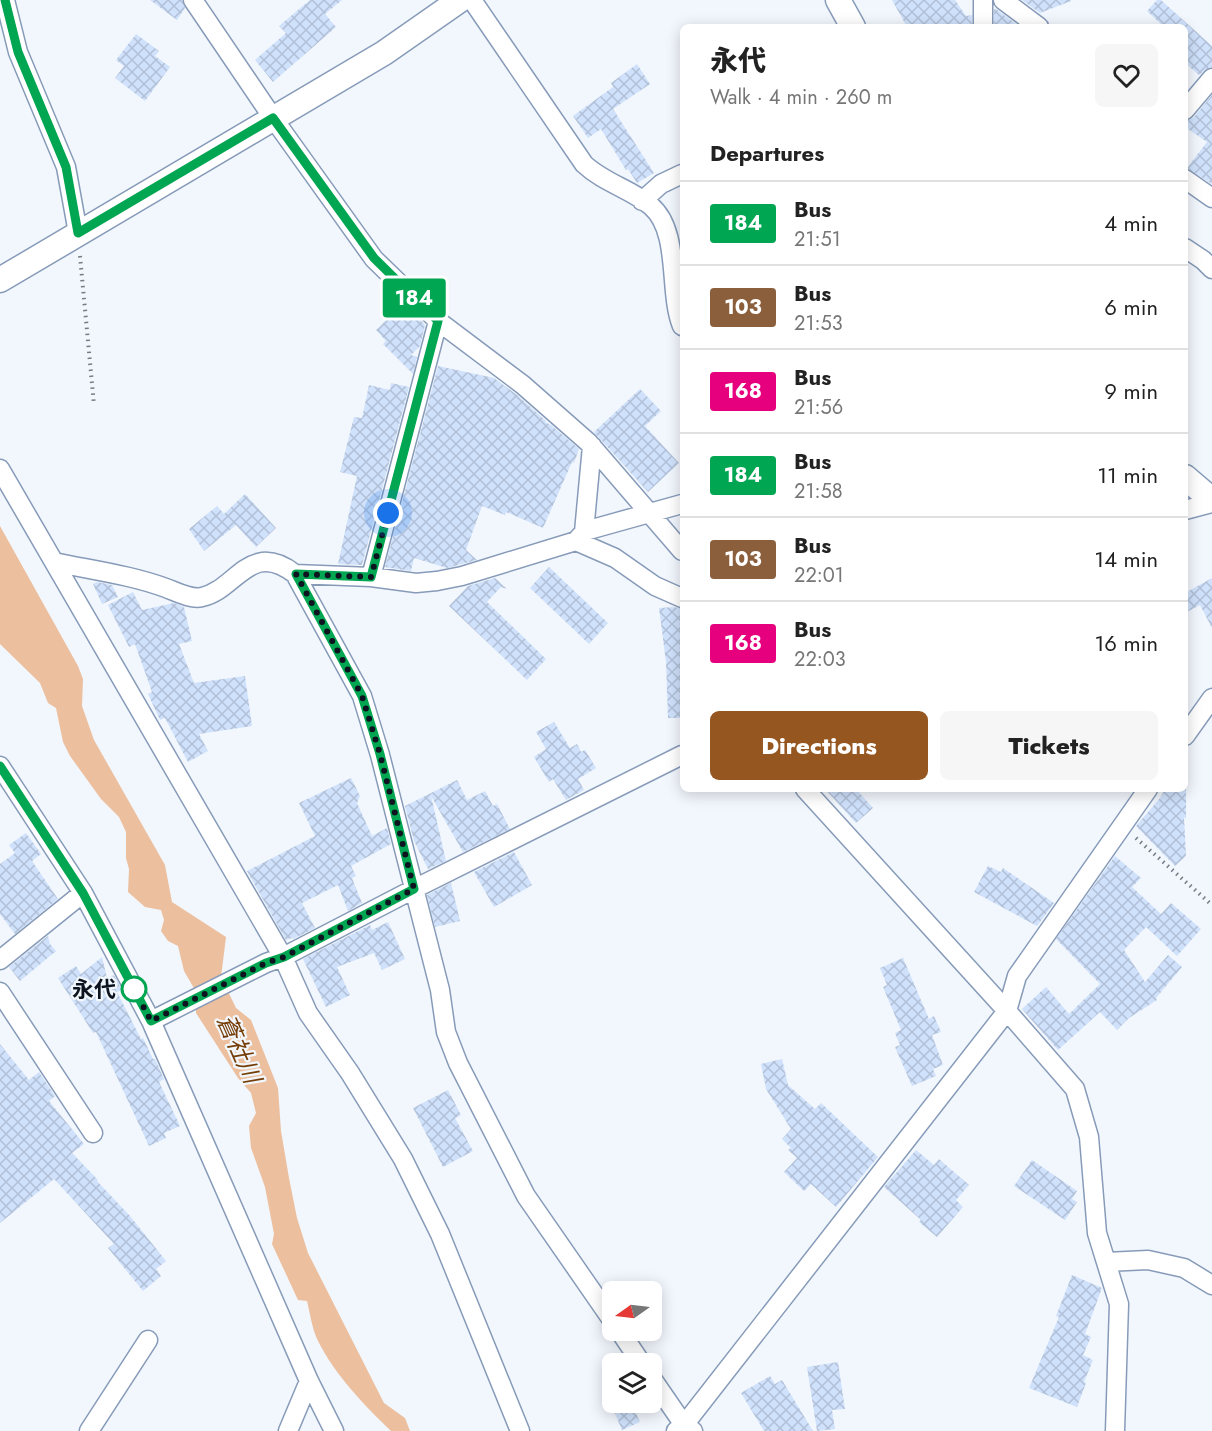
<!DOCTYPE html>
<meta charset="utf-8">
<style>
:root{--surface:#fff;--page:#f6f6f6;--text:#222;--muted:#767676;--line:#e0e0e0;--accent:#965620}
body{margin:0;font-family:Jost,"Noto Sans JP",sans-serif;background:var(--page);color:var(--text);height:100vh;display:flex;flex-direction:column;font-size:22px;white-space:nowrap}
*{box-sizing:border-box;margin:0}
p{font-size:20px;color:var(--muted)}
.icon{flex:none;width:33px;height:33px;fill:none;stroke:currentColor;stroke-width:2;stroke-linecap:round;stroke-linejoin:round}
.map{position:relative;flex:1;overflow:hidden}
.panel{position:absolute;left:680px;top:24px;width:508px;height:768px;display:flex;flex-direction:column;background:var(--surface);border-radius:9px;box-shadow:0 3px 15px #0003}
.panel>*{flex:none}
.badge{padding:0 12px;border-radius:4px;font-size:21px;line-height:39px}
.needle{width:39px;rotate:256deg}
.controls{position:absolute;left:602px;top:1281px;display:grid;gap:12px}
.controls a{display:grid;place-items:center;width:60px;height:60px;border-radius:9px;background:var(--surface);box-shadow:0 3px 15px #0003;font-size:30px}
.you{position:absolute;width:30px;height:30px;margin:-15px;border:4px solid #fff;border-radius:50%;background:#1a73e8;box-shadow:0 0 0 9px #1a73e833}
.map>.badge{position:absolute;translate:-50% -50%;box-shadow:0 0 0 3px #fff}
h2{padding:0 30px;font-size:22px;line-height:54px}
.round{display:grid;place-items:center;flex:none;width:63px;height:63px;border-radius:9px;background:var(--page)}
.headline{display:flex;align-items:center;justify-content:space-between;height:102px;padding:0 30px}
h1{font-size:28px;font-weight:800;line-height:45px}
.primary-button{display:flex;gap:12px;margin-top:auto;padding:12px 30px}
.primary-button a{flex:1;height:69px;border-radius:9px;background:var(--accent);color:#fff;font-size:24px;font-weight:800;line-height:69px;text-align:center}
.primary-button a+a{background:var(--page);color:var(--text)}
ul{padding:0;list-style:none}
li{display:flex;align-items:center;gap:18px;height:84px;padding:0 30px;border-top:2px solid var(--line)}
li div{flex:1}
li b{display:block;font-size:22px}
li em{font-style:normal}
li .badge{min-width:66px;font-weight:700;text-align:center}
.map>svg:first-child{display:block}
.water{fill:#ecbf9f}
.building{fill:url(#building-cross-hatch)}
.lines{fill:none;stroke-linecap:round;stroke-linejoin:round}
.minor-casing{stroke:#879bb9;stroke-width:21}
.tertiary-casing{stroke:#879bb9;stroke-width:27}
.path{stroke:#767c85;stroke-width:4;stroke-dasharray:1.5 4.5;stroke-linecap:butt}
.minor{stroke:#fff;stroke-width:18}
.tertiary{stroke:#fff;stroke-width:24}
.line-casing{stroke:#fff;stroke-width:14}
.line{stroke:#00a651;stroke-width:9}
.walk{stroke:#0d141f;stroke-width:6;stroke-dasharray:0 10.8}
.stop-dot{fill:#fff;stroke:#00a651;stroke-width:3}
.labels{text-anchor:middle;stroke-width:4.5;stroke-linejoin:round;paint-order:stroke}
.stop-label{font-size:22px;font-weight:bold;fill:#0d141f;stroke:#f2f7fd;text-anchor:end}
.water-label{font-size:24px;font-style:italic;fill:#753e08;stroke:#f2f7fd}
</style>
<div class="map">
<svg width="1212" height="1431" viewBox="0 0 1212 1431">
<defs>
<pattern id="building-cross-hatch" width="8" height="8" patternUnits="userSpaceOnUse" patternTransform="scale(1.5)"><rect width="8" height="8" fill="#cfe1fb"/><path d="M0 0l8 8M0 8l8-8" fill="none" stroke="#b1c0d7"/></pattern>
</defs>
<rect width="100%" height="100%" fill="#f2f7fd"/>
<path class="water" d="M0 526 78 666 83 679 82 706 94 740 165 865 172 902 226 937 221 977 236 1008 251 1020 278 1088 281 1131 289 1178 297 1218 308 1253 384 1403 405 1418 410 1431H391C364 1405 335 1375 318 1341 312 1329 310 1313 307 1301L298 1300 272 1244 274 1234 265 1187 251 1148 249 1126 256 1113 251 1093 238 1078 196 1013 195 990 184 971 178 946 168 941 161 931 164 920 161 910 145 907 128 892 129 869 126 858V832L119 817 101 799 70 756 63 742 56 708 48 703 40 683 0 644Z"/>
<path class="building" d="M150 0H182L185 8 177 20Z
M310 0H342L325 14 336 27 273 82 255 60 286 33 279 26Z
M892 0H955L966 16 972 15V27H907Z
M1022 0H1071V1L1040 13Z
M1157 0H1161L1212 46V67L1208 68 1199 75 1185 63V27H1164L1147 11Z
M994 9H996L1020 27H994Z
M136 34 159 51 155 56 170 67 145 101 115 78 124 66 116 60Z
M637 64 650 84 613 109 654 173 637 183 628 169 626 170 601 129 588 138 573 116 613 87 611 83Z
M1212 95V184L1187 168 1207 142 1185 127V121L1194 117Z
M401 306 410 315 413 312 425 325 420 346 411 355 417 357 413 374 383 344 386 341 376 330Z
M438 366 494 378 516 394 546 421 545 422 551 425 579 449 574 463 572 462 543 528 506 512 505 515 482 506 466 550 477 560 447 568 414 558 411 571 385 567Z
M391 383 409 387 362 565 338 564 357 476 340 472 354 417 362 418 369 385 390 390Z
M640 389 661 411 645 426 679 463 648 492 594 432Z
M245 494 276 528 256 547 236 525 204 551 189 529 217 506 224 514Z
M549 567 608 623 589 644 530 588Z
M495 578 507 589 501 587 487 602 546 659 527 680 449 606 468 586Z
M1212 578V628L1200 605 1185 613V593Z
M97 582 112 585 118 597 102 604 93 584Z
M133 592 142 610 174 603 184 607 192 641 179 644 194 683 245 676 252 726 199 734 208 751 188 762 165 718 160 720 148 694 152 692 135 644 129 647 108 605Z
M674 607 682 609V718H668L666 662 659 608Z
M554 722 570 748 577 744 581 752 585 750 596 768 578 779 584 790 566 800 553 779 549 782 534 757 546 749 536 732Z
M351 778 360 796 357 803 372 836 387 828 391 844 351 866 356 876 352 878 362 903 348 911 338 885 302 903 315 928 293 939 292 938 286 940 247 871 315 836 299 803Z
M457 780 467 800 485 791 493 806 497 804 510 829 463 852 431 796 446 861 428 869 414 841 405 806Z
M825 789H856L873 808 856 823Z
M1165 789H1186V818L1184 817 1186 856 1175 866 1136 826 1160 798Z
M26 833 41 854 32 861 58 899 15 934 0 914V864L15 853 9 845Z
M514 852 532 885 494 907 474 872Z
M1115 856 1141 878 1132 887 1161 914 1171 903 1201 929 1177 956 1146 927 1124 950 1145 982 1168 955 1182 967 1156 998 1157 1000 1129 1018 1117 1030 1100 1012 1058 1050 1022 1009 1046 987 1069 1014 1100 984 1056 939Z
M988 866 1001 872 1003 868 1054 903 1037 926 974 892Z
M451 883 460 921 435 927 427 895Z
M388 922 405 959 382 970 374 953 337 967 350 995 326 1007 303 959 370 925 372 930Z
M48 936 50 944 56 951 20 981 9 967Z
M102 957 107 978 114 975 122 990 117 992 141 1039 143 1038 153 1059H155L164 1079 159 1082 180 1126 164 1133 166 1138 149 1146 96 1032 93 1033 58 978 76 966 81 974Z
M903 958 929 1019 934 1016 941 1032 932 1035 943 1065 933 1069 936 1076 912 1086 895 1047 900 1045 895 1033 901 1030 883 987 887 985 880 968Z
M0 1044 29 1080 39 1072 55 1096 49 1101 84 1144 72 1153 98 1180 97 1181 130 1216 166 1261 156 1269 161 1276 143 1291 108 1248 114 1244 54 1179 0 1223Z
M782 1059 788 1085 815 1109 821 1103 878 1157 836 1207 811 1184 804 1191 784 1172 797 1158 788 1150 791 1148 782 1139 791 1129 766 1089 761 1064Z
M448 1090 461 1115 455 1118 473 1151 443 1167 413 1108Z
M916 1150 934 1165 939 1159 969 1185 956 1200 963 1207 937 1237 919 1222 921 1220 884 1187Z
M1032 1160 1077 1191 1072 1199 1077 1202 1065 1220 1014 1186Z
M1072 1275 1102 1288 1085 1334 1091 1337 1083 1355 1093 1360 1084 1382 1086 1383 1077 1407 1029 1388 1059 1317 1056 1316Z
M838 1362 845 1409 832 1410 835 1429 817 1431 807 1367Z
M770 1376 775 1384 782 1380 813 1431H764L741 1393Z
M627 1402H631L640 1422 622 1430 613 1409Z"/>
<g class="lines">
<g class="minor-casing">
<path id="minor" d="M5 0 18 52 66 167 78 233
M193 0 273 118 374 259 438 321 523 385 589 443 682 551
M472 0 584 164C604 183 631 189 651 206 681 232 668 292 682 326
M983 0V27
M1003 0 1039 27
M1185 110 1212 78
M1185 179 1212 198
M642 201 661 184 682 174
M1185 248 1203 260 1212 269
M0 469 283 957 308 1013 350 1073 403 1159 440 1234 520 1431
M1185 510 1212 503
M584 532 592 446
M576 541 615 558 655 586 682 598
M54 562C91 570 131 575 166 588 177 592 191 600 202 597 236 590 250 539 295 574L371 577 416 583 437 581 462 576 576 541 585 531 682 504
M295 574 362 696 380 755 440 990 446 1032 458 1063 526 1196 612 1320
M371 577 438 321
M1185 736 1212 698
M0 766 83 893 151 1021 309 1381 334 1431
M805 789 1007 1011 1075 1089 1089 1137 1097 1233 1119 1304 1115 1431
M0 960 83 893
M0 992 93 1133
M151 1021 266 963 283 957 414 889 682 755
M1106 1262 1148 1260 1184 1268 1212 1285
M619 1330 642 1364
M651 1377 684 1425 693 1431
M89 1431 148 1340
M288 1431 309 1381
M676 1431 684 1425 1007 1011 1017 976 1148 789"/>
</g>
<g class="tertiary-casing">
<path id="tertiary" d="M838 0 853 27
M0 280 384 53 460 0
M1185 477 1212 500"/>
</g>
<path class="path" d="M80 256 94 405
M1136 838 1212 905"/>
<use href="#minor" class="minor"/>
<use href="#tertiary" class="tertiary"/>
</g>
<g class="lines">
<g class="line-casing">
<path id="line" d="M0 766 83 893 151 1021 266 963 284 957 414 889 380 754 362 696 296 574 371 577 438 321 374 258 273 118 78 233 66 167 18 52 5 0"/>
</g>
<use href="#line" class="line"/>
<path class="walk" d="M134 989 131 984 151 1021 266 963 284 957 414 889 380 754 362 696 296 574 371 577 388 513"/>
</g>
<circle class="stop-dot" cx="134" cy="989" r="12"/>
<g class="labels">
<g class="stop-label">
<text x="116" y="997">永代</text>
</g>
<g class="water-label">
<text transform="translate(239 1049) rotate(66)" y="8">蒼社川</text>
</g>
</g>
</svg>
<div class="controls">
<a><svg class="needle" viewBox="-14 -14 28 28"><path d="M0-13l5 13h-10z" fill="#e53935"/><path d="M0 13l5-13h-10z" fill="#767676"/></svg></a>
<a><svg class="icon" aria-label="layers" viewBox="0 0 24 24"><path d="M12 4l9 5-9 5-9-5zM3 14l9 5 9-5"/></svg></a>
</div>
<div class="you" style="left:388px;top:513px"></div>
<b class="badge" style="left:414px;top:298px;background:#00a651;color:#fff">184</b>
<section class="panel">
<div class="headline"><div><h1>永代</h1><p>Walk · 4 min · 260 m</p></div><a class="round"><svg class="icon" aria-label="heart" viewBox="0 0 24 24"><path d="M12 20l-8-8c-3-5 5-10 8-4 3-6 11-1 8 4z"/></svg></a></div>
<h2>Departures</h2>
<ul>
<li><span class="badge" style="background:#00a651;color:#fff">184</span><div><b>Bus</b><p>21:51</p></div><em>4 min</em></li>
<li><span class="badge" style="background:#8b5e3c;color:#fff">103</span><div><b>Bus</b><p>21:53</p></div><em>6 min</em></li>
<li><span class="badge" style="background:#e6007e;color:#fff">168</span><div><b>Bus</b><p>21:56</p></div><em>9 min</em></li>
<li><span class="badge" style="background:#00a651;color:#fff">184</span><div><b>Bus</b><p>21:58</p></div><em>11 min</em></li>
<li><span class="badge" style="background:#8b5e3c;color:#fff">103</span><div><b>Bus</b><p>22:01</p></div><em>14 min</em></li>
<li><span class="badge" style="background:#e6007e;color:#fff">168</span><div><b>Bus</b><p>22:03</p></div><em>16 min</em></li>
</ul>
<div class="primary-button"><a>Directions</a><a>Tickets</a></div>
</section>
</div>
